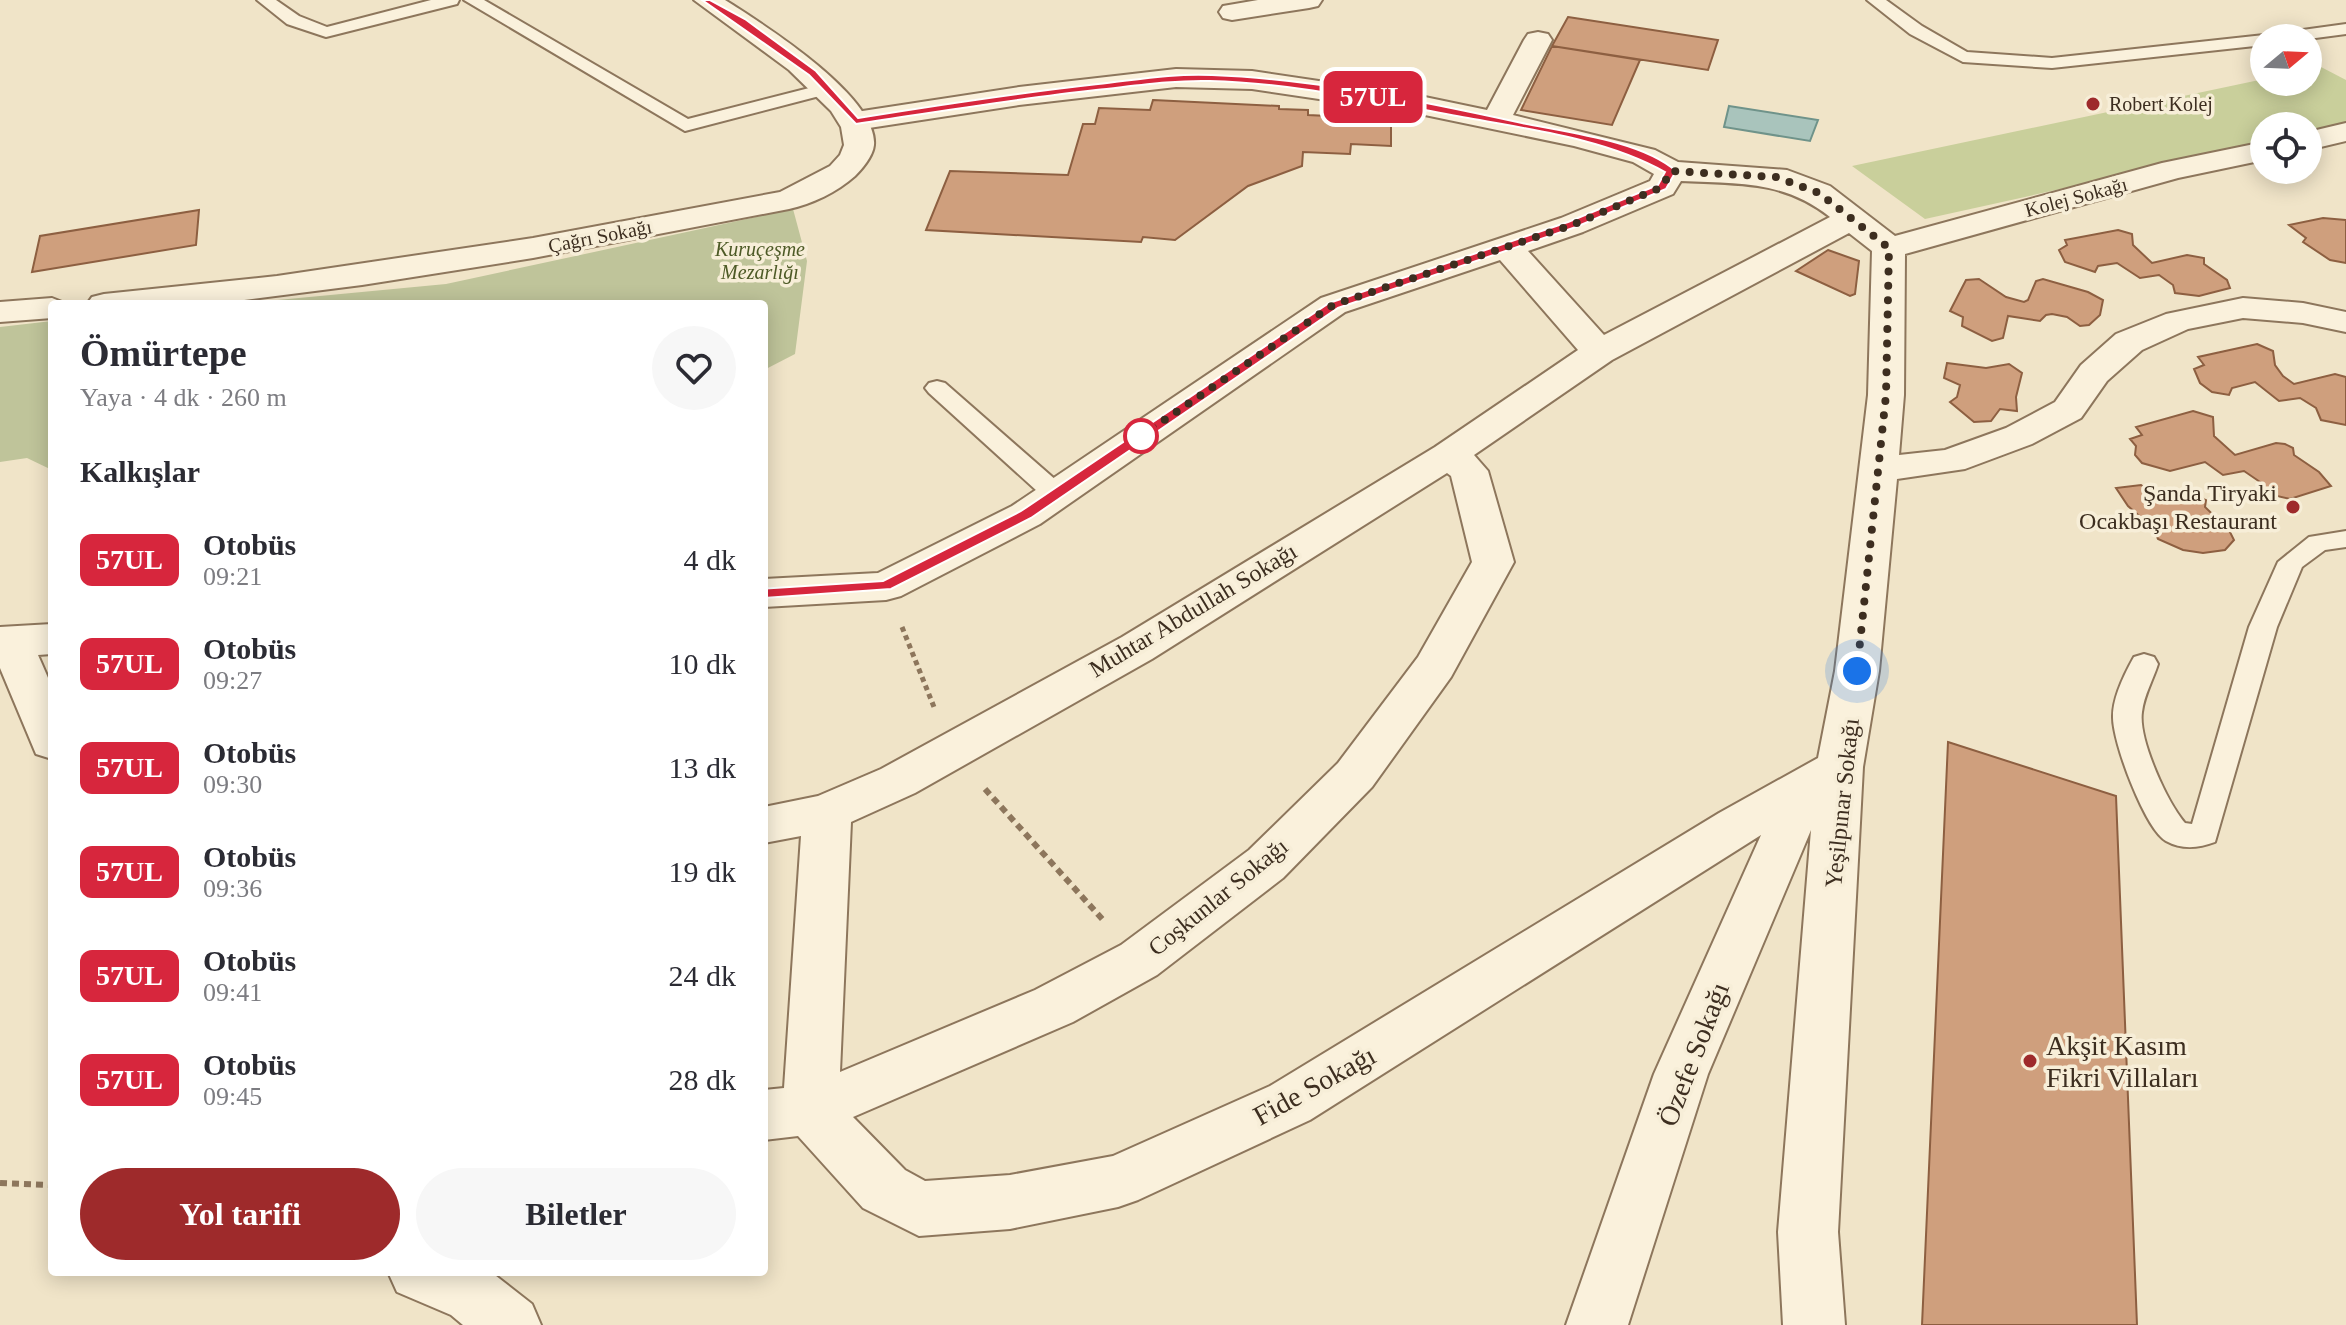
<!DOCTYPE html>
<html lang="tr">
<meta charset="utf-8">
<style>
:root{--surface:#fff;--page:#f7f7f7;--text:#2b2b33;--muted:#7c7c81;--accent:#9e2a2b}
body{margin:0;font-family:Georgia,serif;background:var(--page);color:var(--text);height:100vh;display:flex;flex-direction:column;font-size:30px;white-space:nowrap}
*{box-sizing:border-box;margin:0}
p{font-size:26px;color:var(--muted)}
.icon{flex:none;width:44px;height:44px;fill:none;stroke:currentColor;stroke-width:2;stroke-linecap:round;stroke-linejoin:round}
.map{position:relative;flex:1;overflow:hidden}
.details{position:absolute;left:48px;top:300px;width:720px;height:976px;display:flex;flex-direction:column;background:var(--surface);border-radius:8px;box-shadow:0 4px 20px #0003}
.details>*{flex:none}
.badge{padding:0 16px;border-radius:12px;font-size:28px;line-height:52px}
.needle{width:52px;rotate:71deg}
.tools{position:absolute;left:2250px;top:24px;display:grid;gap:16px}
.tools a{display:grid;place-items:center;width:72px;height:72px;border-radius:50%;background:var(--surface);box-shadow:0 4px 20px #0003;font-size:40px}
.you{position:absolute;width:40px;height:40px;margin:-20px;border:6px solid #fff;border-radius:50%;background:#1a73e8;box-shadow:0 0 0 12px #1a73e833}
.map>.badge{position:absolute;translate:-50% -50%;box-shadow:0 0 0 4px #fff}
h2{padding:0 32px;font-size:30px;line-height:72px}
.round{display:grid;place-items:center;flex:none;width:84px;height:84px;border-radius:42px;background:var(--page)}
.overview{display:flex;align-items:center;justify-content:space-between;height:136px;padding:0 32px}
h1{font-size:38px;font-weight:800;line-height:60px}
.cta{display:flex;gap:16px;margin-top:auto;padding:16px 32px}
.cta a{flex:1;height:92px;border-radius:48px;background:var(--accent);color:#fff;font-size:32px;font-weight:800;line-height:92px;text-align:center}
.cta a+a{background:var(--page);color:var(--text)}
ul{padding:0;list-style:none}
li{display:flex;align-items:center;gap:24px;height:104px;padding:0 32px}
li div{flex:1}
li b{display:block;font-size:30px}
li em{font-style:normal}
li .badge{min-width:88px;font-weight:700;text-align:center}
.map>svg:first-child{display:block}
.green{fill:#c9cf9b}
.cemetery{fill:#bfc49a}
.water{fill:#a9c4bc;stroke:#6f938a;stroke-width:2}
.building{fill:#cf9f7d;stroke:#8d5f41;stroke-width:2}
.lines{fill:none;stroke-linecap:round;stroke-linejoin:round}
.service-casing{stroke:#8d765c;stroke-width:4}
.minor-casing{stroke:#8d765c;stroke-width:4}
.tertiary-casing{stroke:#8d765c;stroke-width:4}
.path-far1{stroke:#8d765c;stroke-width:5;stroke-dasharray:5 4;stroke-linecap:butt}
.path{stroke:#8d765c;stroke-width:6;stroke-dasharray:7 5;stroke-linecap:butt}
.service{fill:#faf1dc;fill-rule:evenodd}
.minor{fill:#faf1dc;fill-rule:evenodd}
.tertiary{fill:#faf1dc;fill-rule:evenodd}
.line{fill:#d7263d;stroke:#fff;stroke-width:2}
.walk{stroke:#3d2e20;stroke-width:8;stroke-dasharray:0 14.4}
.poi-dot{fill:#9e2a2b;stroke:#f7eed8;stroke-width:3}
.stop-dot{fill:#fff;stroke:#d7263d;stroke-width:4}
.labels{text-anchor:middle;stroke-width:7;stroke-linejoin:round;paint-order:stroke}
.far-poi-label{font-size:20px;fill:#3d2e20;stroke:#f7eed8;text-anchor:start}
.far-street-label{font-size:20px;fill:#3d2e20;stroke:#f7eed8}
.far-park-label{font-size:20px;font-style:italic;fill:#4d5a26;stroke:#f7eed8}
.poi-label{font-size:24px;fill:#3d2e20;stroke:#f7eed8;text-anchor:end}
.street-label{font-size:24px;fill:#3d2e20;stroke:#f7eed8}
.near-poi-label{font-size:28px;fill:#3d2e20;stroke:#f7eed8;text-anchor:start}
.near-street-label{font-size:28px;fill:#3d2e20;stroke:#f7eed8}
</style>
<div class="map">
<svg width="2346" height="1325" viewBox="0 0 2346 1325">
<rect width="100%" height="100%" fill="#f0e4c8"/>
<path class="green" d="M2321 67 2346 80V126L2308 134V126H2264V144L1925 219 1852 166 2264 79V82H2308V70Z"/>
<path class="cemetery" d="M793 209 807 261 795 354 764 370V304H235L446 284Z
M52 321V470L27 458 0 462V327Z"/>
<path class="water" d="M1729 106 1818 120 1810 141 1724 127Z"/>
<path class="building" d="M1568 17 1718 40 1708 70 1552 46Z
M1552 46 1640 60 1612 125 1521 110Z
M1153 100 1279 106V109L1308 110V115L1369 118V121L1391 122V146L1351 144 1350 154 1303 152 1302 166 1248 186 1175 240 1143 237 1141 242 926 230 950 171 1068 175 1083 124H1095L1099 108 1150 110Z
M199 210 196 245 32 272 40 236Z
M2323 218 2346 220V263L2330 260 2303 242 2306 238 2289 225Z
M2118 230 2132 234 2133 245 2152 263 2187 255 2204 258V264L2227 280 2230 288 2199 296 2175 293 2173 285 2159 275 2140 278 2117 263 2098 266 2095 272 2065 262 2059 250 2067 245 2065 240Z
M1828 250 1859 261 1855 294 1850 296 1796 271Z
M1979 279 2006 297 2024 302 2028 300 2036 281 2043 279 2088 292 2103 300 2100 315 2089 325 2080 326 2067 317 2052 314 2046 315 2040 321 2008 316 2003 338 1992 341 1962 326 1963 317 1950 311 1966 280Z
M2257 344 2273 351 2275 365 2283 376 2294 384 2335 374 2346 377V425L2321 420 2316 408 2300 398 2279 401 2255 382 2232 388 2229 395 2212 392 2200 383 2194 369 2204 365 2198 357Z
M1947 363 1986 368 2009 364 2022 373 2016 397 2017 411 2000 409 1991 421 1974 422 1950 402 1957 397 1960 385 1944 378Z
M2193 411 2213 417 2214 436 2235 455 2276 443 2285 444 2293 448 2294 455 2319 472 2331 486 2290 499 2264 493 2263 484 2244 471 2223 475 2205 462 2170 471 2142 463 2135 455 2136 446 2130 439 2142 435 2136 427Z
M2141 485 2157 496 2185 491 2206 500 2205 507 2229 530 2234 540 2225 550 2203 553 2183 550 2158 539 2153 528 2128 506 2116 488Z
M1948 742 2116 796 2137 1325H1922Z"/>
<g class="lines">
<g class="service-casing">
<path id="service" d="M257 0H276L299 16 327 27 431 0H459L457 4 326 37 287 24Z
M464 0H484L688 119 825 84 834 89 831 93 685 131Z
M1867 0H1886L1922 26 1967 52 2052 58 2264 35 2271 38 2280 33 2346 24V34L2308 39 2264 38V45L2052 68 1963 62 1910 34Z
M937 381 945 383 1065 488 1069 494 1065 500H1047L929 393 925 388 929 383Z
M2346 531V547L2325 550 2302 567 2277 627 2215 842C2199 848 2182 850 2166 841 2145 829 2112 741 2113 716 2113 697 2125 673 2134 657L2144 654 2154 657 2158 664C2153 680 2144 695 2142 712 2138 739 2167 802 2185 823L2192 824 2249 627 2278 562 2309 537Z"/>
</g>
<g class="minor-casing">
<path id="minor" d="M1258 0H1322L1318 6 1309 8 1232 20 1223 18 1219 12 1223 6Z
M1538 32 1548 34 1552 40 1513 115 1655 150 1678 162 1787 170 1830 186 1895 236 2162 163 2264 142V160L2178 178 1905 254 1904 395 1899 455 1945 450 2006 428 2055 402 2081 365 2116 334 2166 314 2243 298 2303 303 2346 312V332L2303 323 2243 318 2188 329 2142 350 2107 381 2081 418 2032 444 1965 469 1897 479 1879 671 1863 767 1838 1232 1845 1325H1783L1778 1232 1811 830 1708 1074 1628 1325H1566L1654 1074 1761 835 1310 1120 1138 1200 1118 1207 1010 1229 919 1236 863 1208 798 1136 764 1140V1090L784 1088 801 836 764 843V807L818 796 881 769 1122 637 1435 447 1578 350 1500 260 1345 312 1040 524 901 596 886 600 764 607V579L878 573 1012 506 1321 298 1561 218 1650 181 1654 174 1633 162 1574 146 1420 114 1252 89 1176 87 1019 105 856 130 846 127 841 121 846 115 856 112 1019 87 1176 69 1252 71 1420 96 1487 110 1524 40 1528 34ZM1681 181C1738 184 1783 180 1830 217L1604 335 1528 251 1583 232 1673 194ZM1849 233 1872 251 1868 395 1835 671 1818 758 1719 813 1270 1086 1113 1156 1010 1175 925 1181 905 1170 853 1117 1073 1022 1157 975 1283 878 1372 787 1451 677 1514 562 1488 471 1474 455 1612 360ZM1447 473 1451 476 1472 562 1418 657 1338 763 1249 850 1121 945 1035 990 840 1072 851 822 915 793 1152 659Z
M2346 123V141L2308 150V132Z
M52 624V654L38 655 52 687V759L36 754 0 668V627Z
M388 1272H491L532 1304 541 1325H463L451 1315 397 1292Z"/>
</g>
<g class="tertiary-casing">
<path id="tertiary" d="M694 0H725L733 5C769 28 878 98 874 145 873 156 862 169 855 176 837 192 812 204 789 209L533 258 362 285 213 304H87L92 297 104 294 277 276 533 238 780 192 830 166 840 155 844 145 841 127 831 111 789 70Z
M52 298 67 304H52V318L0 322V302Z"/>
</g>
<path class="path-far1" d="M902 627 934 707"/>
<path class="path" d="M985 789 1104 921
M0 1183 52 1185"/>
<use href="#service" class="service"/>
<use href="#minor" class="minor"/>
<use href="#tertiary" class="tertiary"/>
</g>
<path class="line" d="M702 0H710L745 19 816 71 858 118C938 105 1017 93 1098 84 1135 80 1174 73 1212 75 1316 79 1421 101 1522 123 1567 132 1642 141 1676 171L1666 189 1576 227 1338 308 1031 518 891 589 764 598 759 596V589L883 581 1021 511 1329 303 1568 222 1658 185 1665 172C1606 139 1533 130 1468 118 1383 103 1296 83 1210 81 1172 80 1134 86 1096 90 1015 99 936 112 856 124L809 75Z"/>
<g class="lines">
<path class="walk" d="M1141 436 1333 305 1572 225 1662 187 1671 171 1776 177 1819 193 1889 248 1886 395 1857 671"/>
</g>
<g class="poi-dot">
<circle cx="2093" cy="104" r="8"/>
<circle cx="2293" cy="507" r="8"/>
<circle cx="2030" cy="1061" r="8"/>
</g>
<circle class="stop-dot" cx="1141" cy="436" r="16"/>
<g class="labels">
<g class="far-poi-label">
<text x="2109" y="111">Robert Kolej</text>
</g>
<g class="far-street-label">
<text transform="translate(2076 197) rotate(-15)" y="7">Kolej Sokağı</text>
<text transform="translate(600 236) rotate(-11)" y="7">Çağrı Sokağı</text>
</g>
<g class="far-park-label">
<text x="760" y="256">Kuruçeşme<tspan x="760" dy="23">Mezarlığı</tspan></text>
</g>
<g class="poi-label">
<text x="2277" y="501">Şanda Tiryaki<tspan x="2277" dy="28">Ocakbaşı Restaurant</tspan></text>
</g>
<g class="street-label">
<text transform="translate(1193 610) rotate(-31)" y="8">Muhtar Abdullah Sokağı</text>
<text transform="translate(1842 803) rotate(-84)" y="8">Yeşilpınar Sokağı</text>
<text transform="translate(1218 897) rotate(-39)" y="8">Coşkunlar Sokağı</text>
</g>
<g class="near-poi-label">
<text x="2046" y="1055">Akşit Kasım<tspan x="2046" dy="32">Fikri Villaları</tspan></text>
</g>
<g class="near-street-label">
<text transform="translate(1693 1054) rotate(-69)" y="10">Özefe Sokağı</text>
<text transform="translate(1314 1085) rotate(-29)" y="10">Fide Sokağı</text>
</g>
</g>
</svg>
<div class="tools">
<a><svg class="needle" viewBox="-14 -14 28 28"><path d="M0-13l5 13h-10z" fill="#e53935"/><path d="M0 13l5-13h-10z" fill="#7c7c81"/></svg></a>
<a><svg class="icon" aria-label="locate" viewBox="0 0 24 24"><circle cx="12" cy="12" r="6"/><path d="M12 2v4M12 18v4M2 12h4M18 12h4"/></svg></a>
</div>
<div class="you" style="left:1857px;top:671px"></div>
<b class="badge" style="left:1373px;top:97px;background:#d7263d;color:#fff">57UL</b>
<section class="details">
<div class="overview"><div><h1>Ömürtepe</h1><p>Yaya · 4 dk · 260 m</p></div><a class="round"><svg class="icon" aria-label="heart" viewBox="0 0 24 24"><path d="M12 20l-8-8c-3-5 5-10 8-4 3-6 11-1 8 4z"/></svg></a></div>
<h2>Kalkışlar</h2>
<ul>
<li><span class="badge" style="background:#d7263d;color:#fff">57UL</span><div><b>Otobüs</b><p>09:21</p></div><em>4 dk</em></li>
<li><span class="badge" style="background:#d7263d;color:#fff">57UL</span><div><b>Otobüs</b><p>09:27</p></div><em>10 dk</em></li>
<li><span class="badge" style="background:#d7263d;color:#fff">57UL</span><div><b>Otobüs</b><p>09:30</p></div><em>13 dk</em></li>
<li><span class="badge" style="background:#d7263d;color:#fff">57UL</span><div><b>Otobüs</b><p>09:36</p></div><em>19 dk</em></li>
<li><span class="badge" style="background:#d7263d;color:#fff">57UL</span><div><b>Otobüs</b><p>09:41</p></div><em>24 dk</em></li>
<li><span class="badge" style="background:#d7263d;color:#fff">57UL</span><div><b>Otobüs</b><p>09:45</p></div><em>28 dk</em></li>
</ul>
<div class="cta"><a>Yol tarifi</a><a>Biletler</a></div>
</section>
</div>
